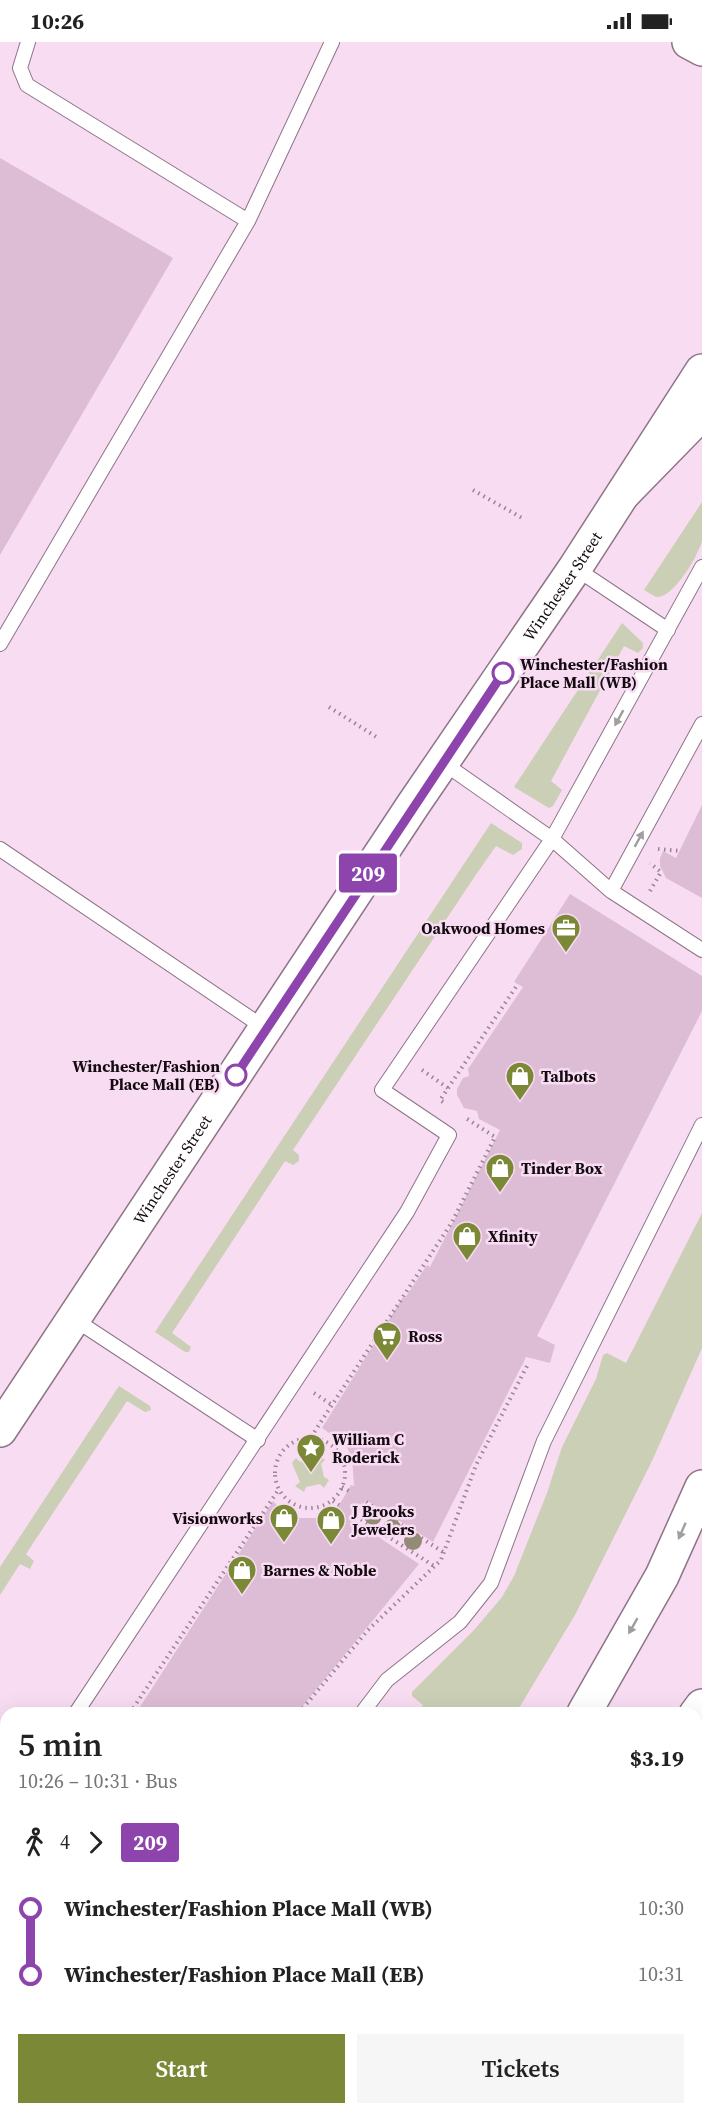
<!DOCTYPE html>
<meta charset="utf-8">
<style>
:root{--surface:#fff;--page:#f6f6f6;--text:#222;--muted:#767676;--accent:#7b8835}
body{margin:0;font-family:"Source Serif 4",serif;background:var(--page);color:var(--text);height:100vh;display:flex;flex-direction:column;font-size:22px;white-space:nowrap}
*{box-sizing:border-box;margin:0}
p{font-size:20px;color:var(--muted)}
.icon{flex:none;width:33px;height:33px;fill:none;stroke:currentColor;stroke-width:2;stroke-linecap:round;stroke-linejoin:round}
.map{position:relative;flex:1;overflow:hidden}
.panel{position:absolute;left:0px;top:1665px;width:702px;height:408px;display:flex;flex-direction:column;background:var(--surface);border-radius:18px 18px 0 0;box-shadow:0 6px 24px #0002}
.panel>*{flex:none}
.badge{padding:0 12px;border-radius:4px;font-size:21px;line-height:39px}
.map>.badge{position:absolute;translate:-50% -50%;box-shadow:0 0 0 3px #fff}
.legs{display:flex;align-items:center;gap:9px;height:66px;padding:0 18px;font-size:20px}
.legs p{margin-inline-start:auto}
.summary{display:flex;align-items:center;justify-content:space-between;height:102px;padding:0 18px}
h1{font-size:33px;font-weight:600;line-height:45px}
.primary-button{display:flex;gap:12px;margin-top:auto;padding:12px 18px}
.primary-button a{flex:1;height:69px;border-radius:0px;background:var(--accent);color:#fff;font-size:24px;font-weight:600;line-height:69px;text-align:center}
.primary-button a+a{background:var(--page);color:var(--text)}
ul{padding:0 18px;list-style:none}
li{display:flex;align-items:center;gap:21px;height:66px;font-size:22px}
li i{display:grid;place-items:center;width:9px;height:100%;margin:0 8px;background:currentColor}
li i::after{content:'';width:15px;height:15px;margin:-8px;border:4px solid;border-radius:50%;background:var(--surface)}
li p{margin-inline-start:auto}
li:first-child i{background:linear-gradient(#0000 50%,currentColor 0)}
li:last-child i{background:linear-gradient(currentColor 50%,#0000 0)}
.status{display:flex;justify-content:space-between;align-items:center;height:42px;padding:0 30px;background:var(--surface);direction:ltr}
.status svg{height:16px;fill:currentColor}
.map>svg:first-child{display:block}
.green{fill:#cacfb6}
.building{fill:#ddbdd5}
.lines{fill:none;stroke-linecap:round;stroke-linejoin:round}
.lane-casing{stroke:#8d7487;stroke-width:16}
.secondary-casing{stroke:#8d7487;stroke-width:36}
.primary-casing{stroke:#8d7487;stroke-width:36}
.highway-casing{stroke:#8d7487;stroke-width:36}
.path{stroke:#998595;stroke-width:4;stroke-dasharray:1.5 4.5;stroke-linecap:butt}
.lane{stroke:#fff;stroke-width:14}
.secondary{stroke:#fff;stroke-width:33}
.primary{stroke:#fff;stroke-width:33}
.highway{stroke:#fff;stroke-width:33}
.tree{fill:#938b75}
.oneway{fill:#a19da0}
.line-1-casing{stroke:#fff;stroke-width:14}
.line-1{stroke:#8e44ad;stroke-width:9}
.stop-1-dot{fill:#fff;stroke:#8e44ad;stroke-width:3}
.labels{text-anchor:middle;stroke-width:5;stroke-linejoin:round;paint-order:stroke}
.street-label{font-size:16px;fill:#140b12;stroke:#f8dcf2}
.stop-label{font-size:16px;font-weight:bold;fill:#140b12;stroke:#f8dcf2;text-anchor:start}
.poi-label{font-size:16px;font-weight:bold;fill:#140b12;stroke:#f8dcf2;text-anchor:start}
</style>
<div class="status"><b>10:26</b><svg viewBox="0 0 49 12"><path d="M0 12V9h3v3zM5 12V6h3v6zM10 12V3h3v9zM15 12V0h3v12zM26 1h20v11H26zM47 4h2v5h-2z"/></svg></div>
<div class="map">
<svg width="702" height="2073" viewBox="0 0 702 2073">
<rect width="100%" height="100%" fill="#f8dcf2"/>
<path class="green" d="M702 460C702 472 702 487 702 499 698 514 673 557 656 555L644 548Z
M622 581 643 601V606L638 611 624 604 551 739 562 748 553 764 549 766 514 745Z
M491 781 522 801V807L513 813 496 804 475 834 293 1108 299 1113V1119L293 1123 285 1119 172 1291 191 1305 189 1310H185L155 1290Z
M702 1171V1306L652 1419 575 1573 516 1671H418L423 1663 412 1654V1650L474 1588 502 1555 514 1534 547 1451 562 1405 596 1337 603 1313 607 1311 626 1321Z
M119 1344 150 1364 151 1368 145 1370 127 1359 26 1512 34 1519 30 1527 20 1522 0 1553V1525Z
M317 1412 325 1418 321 1422 324 1435 329 1438 324 1446 320 1442 306 1445 304 1450 295 1444 300 1440 292 1421 296 1416 300 1420 309 1416 315 1417Z
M702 1947V1985L696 1996V1956Z
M102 2067H244L240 2073H97Z
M616 2067H657L653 2073H612Z"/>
<path class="building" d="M0 116 173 216 0 513Z
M702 763V856L666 836 660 824V816L663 809 676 816Z
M570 852 702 934V969L537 1294 555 1303 550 1321 526 1315 433 1500 366 1458 353 1478 419 1522 297 1671H136L273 1459 280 1467 299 1476H324L335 1470 351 1443 354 1444 352 1415 345 1402 322 1386 403 1255 405 1256 427 1223 430 1225 500 1088 479 1077 477 1069 464 1066 457 1053V1047L463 1036 469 1034 468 1027 523 945 514 940Z
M0 1892 6 1896V1976L0 1985Z"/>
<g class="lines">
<g class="lane-casing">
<path id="lane" d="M28 0 20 26 27 43 248 179
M575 526 668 588
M0 602 248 179 332 0
M442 720 552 797 611 849 702 908
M0 807 266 987
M611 849 702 682
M74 1277 258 1398
M76 1671 407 1170 449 1093 382 1048 552 797 702 525
M362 1671 387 1638 460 1580 491 1541 544 1399 702 1083
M0 1761 6 1765
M44 2073 50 2067"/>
</g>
<g class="secondary-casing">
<path id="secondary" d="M689 0 702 7"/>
</g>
<g class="primary-casing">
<g id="primary">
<path id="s1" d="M0 1388 413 763 575 526 702 329"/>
</g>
</g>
<g class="highway-casing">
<path id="highway" d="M623 452 702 371
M584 1671 662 1534 702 1445
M696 1672 702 1664
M696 1853 702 1844
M309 2073 314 2067
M404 2073 408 2067
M531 2073 536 2067
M693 2073 702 2056"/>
</g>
<path class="path" d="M473 448 522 476
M329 665 378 696
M658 807 681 809
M650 849 661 830 650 821
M422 1028 448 1046
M443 1060 440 1058 518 942
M314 1351 332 1363
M311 1395 452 1180 495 1095 464 1075
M275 1431a35 35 0 1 1 70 0a35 35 0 1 1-70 0Z
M342 1445 349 1449
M333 1459 339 1463
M366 1460 443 1510
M356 1474 434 1524
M130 1671 279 1447
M299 1671 368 1588 441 1518 476 1423 527 1324 523 1322"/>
<use href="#lane" class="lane"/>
<use href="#secondary" class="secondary"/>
<use href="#primary" class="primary"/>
<use href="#highway" class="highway"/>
</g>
<g class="tree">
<circle cx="373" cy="1474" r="9"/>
<circle cx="392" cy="1486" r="9"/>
<circle cx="413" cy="1499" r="9"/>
</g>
<defs><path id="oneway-solid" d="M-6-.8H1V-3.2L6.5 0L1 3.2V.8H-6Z" transform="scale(1.5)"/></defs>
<g class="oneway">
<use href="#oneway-solid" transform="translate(619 676) rotate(119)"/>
<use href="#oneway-solid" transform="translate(639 797) rotate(-61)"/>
<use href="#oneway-solid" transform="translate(682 1489) rotate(114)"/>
<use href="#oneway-solid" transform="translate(633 1584) rotate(120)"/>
</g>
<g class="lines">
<g class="line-1-casing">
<path id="line-1" d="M236 1033 503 631"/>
</g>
<use href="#line-1" class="line-1"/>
</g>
<defs>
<g id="office-pin" transform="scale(1.5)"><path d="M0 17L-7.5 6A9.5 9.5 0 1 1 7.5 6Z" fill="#7b8835" stroke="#f8dcf2"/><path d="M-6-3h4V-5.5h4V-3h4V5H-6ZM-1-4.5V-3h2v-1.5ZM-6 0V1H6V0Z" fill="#fff"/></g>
<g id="shop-pin" transform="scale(1.5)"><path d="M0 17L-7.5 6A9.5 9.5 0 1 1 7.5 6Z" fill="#7b8835" stroke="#f8dcf2"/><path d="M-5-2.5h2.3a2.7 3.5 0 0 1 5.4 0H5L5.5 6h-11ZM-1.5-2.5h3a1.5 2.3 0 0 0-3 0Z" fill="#fff"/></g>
<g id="supermarket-pin" transform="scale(1.5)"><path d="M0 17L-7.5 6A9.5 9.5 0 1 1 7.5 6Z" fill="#7b8835" stroke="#f8dcf2"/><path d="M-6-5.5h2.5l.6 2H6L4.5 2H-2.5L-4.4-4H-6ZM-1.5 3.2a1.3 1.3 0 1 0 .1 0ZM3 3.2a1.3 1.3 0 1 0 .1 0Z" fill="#fff"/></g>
<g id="sight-pin" transform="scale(1.5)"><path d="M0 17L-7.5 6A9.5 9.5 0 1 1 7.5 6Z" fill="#7b8835" stroke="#f8dcf2"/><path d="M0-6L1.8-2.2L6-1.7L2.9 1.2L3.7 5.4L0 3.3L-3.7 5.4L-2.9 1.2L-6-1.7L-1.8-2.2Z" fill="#fff"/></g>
</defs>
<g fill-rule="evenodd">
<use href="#office-pin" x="566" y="886"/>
<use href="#shop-pin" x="520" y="1034"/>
<use href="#shop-pin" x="500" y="1126"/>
<use href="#shop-pin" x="467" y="1194"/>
<use href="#supermarket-pin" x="387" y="1294"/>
<use href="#sight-pin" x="311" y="1406"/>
<use href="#shop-pin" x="284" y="1476"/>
<use href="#shop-pin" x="331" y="1478"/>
<use href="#shop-pin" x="242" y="1528"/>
</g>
<g class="stop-1-dot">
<circle cx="503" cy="631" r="10"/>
<circle cx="236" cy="1033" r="10"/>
</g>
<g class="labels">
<g class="street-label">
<text dy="6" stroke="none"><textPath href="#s1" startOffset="1014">Winchester Street</textPath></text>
<text dy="6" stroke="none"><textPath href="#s1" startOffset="312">Winchester Street</textPath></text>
</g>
<g class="stop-label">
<text x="520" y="628">Winchester/Fashion<tspan x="520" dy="18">Place Mall (WB)</tspan></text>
<text x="220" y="1030" text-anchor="end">Winchester/Fashion<tspan x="220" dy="18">Place Mall (EB)</tspan></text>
</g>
<g class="poi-label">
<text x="545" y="892" text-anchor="end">Oakwood Homes</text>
<text x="541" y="1040">Talbots</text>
<text x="521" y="1132">Tinder Box</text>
<text x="488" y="1200">Xfinity</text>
<text x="408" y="1300">Ross</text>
<text x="332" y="1403">William C<tspan x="332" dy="18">Roderick</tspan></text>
<text x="352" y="1475">J Brooks<tspan x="352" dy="18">Jewelers</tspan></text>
<text x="263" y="1482" text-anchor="end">Visionworks</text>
<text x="263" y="1534">Barnes &amp; Noble</text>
</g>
</g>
</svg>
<b class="badge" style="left:368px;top:831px;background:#8e44ad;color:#fff">209</b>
<section class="panel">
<div class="summary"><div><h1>5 min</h1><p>10:26 – 10:31 · Bus</p></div><b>$3.19</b></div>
<div class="legs"><svg class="icon" aria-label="walk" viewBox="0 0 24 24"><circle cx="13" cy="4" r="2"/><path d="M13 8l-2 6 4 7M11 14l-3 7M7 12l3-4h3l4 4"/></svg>4<svg class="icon" aria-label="forward" viewBox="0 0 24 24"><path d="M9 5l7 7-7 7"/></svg><b class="badge" style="background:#8e44ad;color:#fff">209</b></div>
<ul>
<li><i style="color:#8e44ad"></i><b>Winchester/Fashion Place Mall (WB)</b><p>10:30</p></li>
<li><i style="color:#8e44ad"></i><b>Winchester/Fashion Place Mall (EB)</b><p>10:31</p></li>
</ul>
<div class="primary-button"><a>Start</a><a>Tickets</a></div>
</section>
</div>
